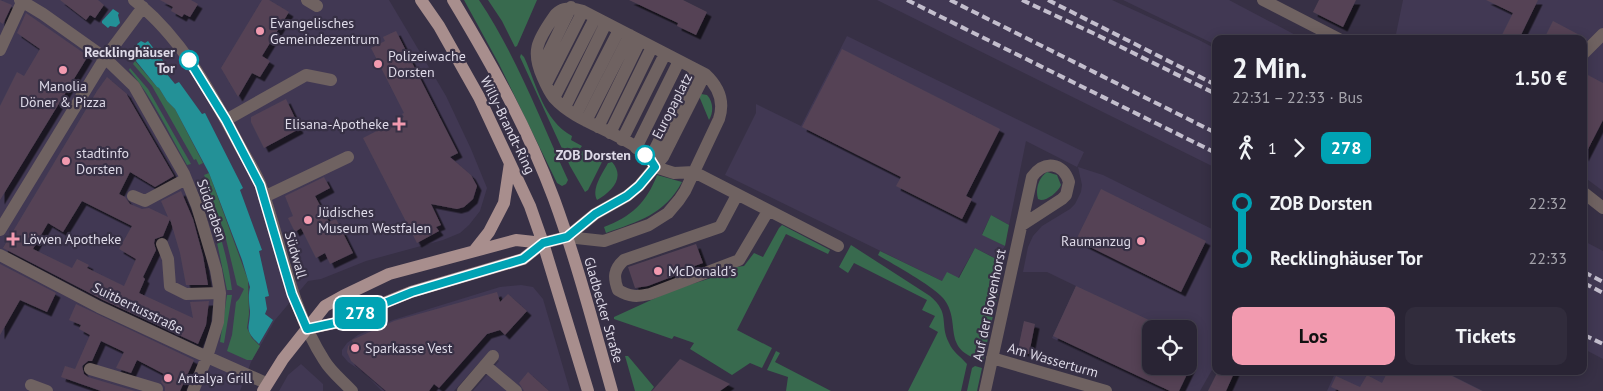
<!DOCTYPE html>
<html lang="de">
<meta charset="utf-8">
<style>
:root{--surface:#292434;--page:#312c3c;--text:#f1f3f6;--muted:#a5a4ac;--line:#45414f;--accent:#f29aaf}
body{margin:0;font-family:"PT Sans",sans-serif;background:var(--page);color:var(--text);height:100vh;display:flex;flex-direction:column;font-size:19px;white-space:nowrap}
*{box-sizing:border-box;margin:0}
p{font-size:16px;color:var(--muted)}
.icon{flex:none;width:28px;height:28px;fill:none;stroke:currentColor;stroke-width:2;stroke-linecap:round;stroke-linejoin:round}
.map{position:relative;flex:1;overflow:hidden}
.details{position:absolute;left:1212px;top:35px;width:375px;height:340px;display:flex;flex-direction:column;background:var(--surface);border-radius:10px;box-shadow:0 2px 12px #0003,0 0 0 1px var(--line)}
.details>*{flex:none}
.badge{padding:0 10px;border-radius:8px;font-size:18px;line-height:32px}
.controls{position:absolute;left:1142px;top:320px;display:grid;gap:10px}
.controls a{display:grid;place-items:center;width:55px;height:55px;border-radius:10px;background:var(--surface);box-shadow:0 2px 12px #0003,0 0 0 1px var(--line);font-size:25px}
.map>.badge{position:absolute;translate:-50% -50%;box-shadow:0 0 0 2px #fff}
.legs{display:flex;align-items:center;gap:8px;height:55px;padding:0 20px;font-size:16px}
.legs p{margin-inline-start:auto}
.overview{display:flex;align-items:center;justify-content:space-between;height:85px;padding:0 20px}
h1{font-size:28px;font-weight:700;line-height:38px}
.button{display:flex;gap:10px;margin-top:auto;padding:10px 20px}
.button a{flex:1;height:58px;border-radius:10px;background:var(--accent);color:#111;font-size:20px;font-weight:700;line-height:58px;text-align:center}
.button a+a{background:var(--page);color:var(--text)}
ul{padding:0 20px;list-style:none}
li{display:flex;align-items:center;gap:18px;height:55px;font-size:19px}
li i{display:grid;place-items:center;width:8px;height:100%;margin:0 6px;background:currentColor}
li i::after{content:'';width:12px;height:12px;margin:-6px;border:4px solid;border-radius:50%;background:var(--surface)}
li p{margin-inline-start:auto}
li:first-child i{background:linear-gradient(#0000 50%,currentColor 0)}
li:last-child i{background:linear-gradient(currentColor 50%,#0000 0)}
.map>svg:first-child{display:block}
.built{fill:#413853;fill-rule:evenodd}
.green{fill:#386a4e}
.water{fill:#239197}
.building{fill:#544355;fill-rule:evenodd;filter:url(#shadow)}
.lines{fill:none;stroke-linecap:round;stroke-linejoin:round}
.minor{stroke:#6f6261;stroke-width:12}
.major{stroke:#a88e8d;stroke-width:12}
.rail{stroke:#c3becd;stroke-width:4;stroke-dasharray:8 4;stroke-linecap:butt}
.line-1-casing{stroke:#fff;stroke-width:11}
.line-1{stroke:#00a3b4;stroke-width:8}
.poi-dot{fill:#f29aaf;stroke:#373045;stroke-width:2}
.stop-1-dot{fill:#fff;stroke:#00a3b4;stroke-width:2.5}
.labels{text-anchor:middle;stroke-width:4.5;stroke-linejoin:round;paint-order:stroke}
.poi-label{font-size:14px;fill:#ddd9e7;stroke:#373045;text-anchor:start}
.stop-label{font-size:14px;font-weight:bold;fill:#ddd9e7;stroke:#373045;text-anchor:end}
.street-label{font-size:14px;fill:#ddd9e7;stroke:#373045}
</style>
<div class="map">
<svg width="1603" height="391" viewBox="0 0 1603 391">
<defs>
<filter id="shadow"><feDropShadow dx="4.5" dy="4.5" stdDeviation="0" flood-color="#0009"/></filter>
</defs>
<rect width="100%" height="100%" fill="#373045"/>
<path class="built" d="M0 0H389L446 96 471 149 487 188 480 211 469 225 460 233 443 240 366 261 321 279 308 281 275 320 251 362 240 391H0Z
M877 0H1112L1199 40 1216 49V168Z
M1123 0H1229L1303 39H1216V45Z
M1403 0H1603V191L1584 177V39H1395Z
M847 36 1084 152 1077 167 1026 141 1009 225 991 215 982 234 1005 246 997 259 975 248 958 278 942 281 725 175 756 113V104L801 126Z
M1078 167 1103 175 1216 231V363L1200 391H1164L1052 338 1076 286 1047 272H1023L1028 247 1033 236 1042 226 1070 209 1075 204 1081 192 1082 185ZM1151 329H1189V366H1151Z
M1584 241 1603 251V359L1584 349Z
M521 285 533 287 543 299 570 391H473L499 361 489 352 454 391H382L364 373 348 362 342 355V350L347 343 358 335 393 320 500 287Z
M301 364 323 384V391H279L288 375Z
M1336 371H1443L1483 391H1327Z"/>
<path class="green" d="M464 0H479C516 55 540 119 568 180L566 184 562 186 557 183 499 64Z
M488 0H537L517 46 515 47 502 21Z
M521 54 524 57C537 85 543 120 572 136L571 140 582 146 579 150 587 153 591 150 601 155 604 158 588 190 585 192 570 166 520 57Z
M135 61 157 87 159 88 167 101 175 109 203 163 199 165 196 159 194 160 152 86 133 64Z
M130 68 148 89 191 164 187 165C168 132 153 98 129 70Z
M701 94 707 95C713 101 714 112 709 120L699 96Z
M612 162C626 178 611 192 597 200 591 189 602 174 608 163Z
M1047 172 1057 175 1061 185C1058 192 1048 200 1041 200L1038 199C1035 189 1039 177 1047 172Z
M209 173 248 280 249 314 247 328 252 338 260 346 252 360H247L227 351 232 335 236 302 239 299 244 289 237 285 224 231 205 183 207 181 204 175Z
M657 175 682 182C664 215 639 221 606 233L604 227C631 217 647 202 657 175Z
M200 183C216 217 227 253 232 290H227L216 238 197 186V184Z
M991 215 1009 225 1005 246 982 235Z
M782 225 830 250 828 254 786 234 737 330 772 348 762 368 750 363 732 375 690 349 694 343 674 336 672 339 614 319V317L673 290 711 278 736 267 744 266 754 253 763 257 779 228Z
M851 245 930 296C951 314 939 323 949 343 953 352 960 356 967 364L961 391H908L938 332 929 327 935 316 922 310 927 300 854 263 848 273 839 267Z
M975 248 998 260 1003 271 983 361C939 349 963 322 943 298 930 284 896 266 878 255L880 251 942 281 947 272 959 278Z
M227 295H232L224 343 220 342Z
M776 351 780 353 775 362 831 391H786L788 377 767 370Z
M625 356H628L654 387 651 391H635Z
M975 366 982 368 977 391H967L972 368Z"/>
<path class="water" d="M113 9 119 13 118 15 120 23 116 27 110 26 108 28 102 23V21Z
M141 41 145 43 148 41 170 70 166 73 175 84 179 82 202 114 205 113 243 188 240 190 262 250 259 251 269 296 265 297 267 309 265 314 273 320 259 344C243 329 250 329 250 311 249 302 248 296 250 287L242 260 209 173 175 109 167 101 159 88 157 87 136 61 138 56 134 51 138 48 137 44Z"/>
<path class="building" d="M0 0 12 5 3 24 0 22Z
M60 0H98L104 5 95 18 90 15 86 20Z
M160 0H191L198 4 190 17 184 14 182 17 171 11 173 7Z
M262 0H269L289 12 262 56 270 61 260 77 252 73 238 97 221 68Z
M629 0H683L707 12 696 35 677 26 678 23Z
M1319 0H1356L1343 27 1313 12Z
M1486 0H1538L1519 39H1500L1513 13Z
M26 13 88 56 0 200V106L17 72 24 76 40 49 17 33Z
M1553 21 1587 39H1544Z
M396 31 458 153 450 157 471 175 477 186 473 199 464 207 457 209 431 204 441 225 436 227 439 231 417 243 363 138 404 117 402 114 404 113 371 48 385 41 383 37Z
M842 49 1000 129 966 196 972 199 962 219 896 186 901 177 802 127Z
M1584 73 1603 83V120L1584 157Z
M107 77 127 94V95L174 176 155 187 130 172 119 194 125 197 130 204 142 209 149 208 168 217 161 201 181 191 193 219 203 256 208 285H186L180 253 170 219 163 236 155 239 154 243 156 250 143 277 145 279 139 293 193 318 190 302 209 301 206 325 198 344 103 300 3 248 97 91ZM82 201 132 226 119 249 136 259 124 286 87 268 89 265 77 259 72 268 33 249 48 223 63 232Z
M286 99 295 118 294 119 299 129 264 148 251 122V117Z
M324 177 330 188 315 196 329 222 336 219 353 253 330 264 325 253 316 258 301 228 295 232 288 218 293 216 285 196Z
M1101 189 1206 241 1181 292 1076 240Z
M696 244 703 263 686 269 687 271 648 286 635 288 628 267Z
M0 264 56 293 47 312 20 300 0 335Z
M1076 286 1151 321V366H1191L1179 391H1170L1053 336Z
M497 292 500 302 508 294 527 311 505 335 500 330 487 334 439 388 434 384 429 391H386L351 361 347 352 348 346 353 342 352 340 394 321Z
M76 304 194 360 180 391H165V387L161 382 164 374 137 360 131 373 116 368 124 352 101 341 92 361H88L82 366 84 374 88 377 135 391H101L61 377 65 366 75 369 90 335 79 329 81 325 69 320Z
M1024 321 1035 324 1029 354 1018 349Z
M680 359 730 384 720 391H652Z
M1218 371H1235L1226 391H1208Z
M1388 371H1442L1482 391H1340L1331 387 1336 376 1360 387 1367 375 1382 383Z
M528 372 549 391H524L519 383Z"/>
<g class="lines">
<path class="minor" d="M20 0 43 14 105 58 134 86 184 174 197 206 216 270 220 293 218 322 207 357 193 391
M134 0C180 36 209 89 236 139 244 155 255 170 261 186 282 245 290 307 324 360 331 372 343 381 352 391
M307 0 317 6
M1263 0 1339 39
M0 50 23 0
M1584 53 1603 34
M540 70 571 7
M546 84 583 11
M554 98 595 18
M565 107 606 23
M576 114 619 30
M226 120 306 75 331 80
M586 121 630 35
M598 127 640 41
M610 133 652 47
M622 140 665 54
M636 148 679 61
M650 159 695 69
M655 167 674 173 694 172 838 246
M1584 193 1603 208
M737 195 720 227 624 260C614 269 613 277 618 290 630 297 637 297 650 294L739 260 768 211
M133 196 145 201 186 179
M264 197 348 157
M0 230 105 58 143 7
M567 237 604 241 649 225 668 213 679 200 685 191 719 119C725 101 718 86 705 74L583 11C571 7 560 6 553 18 537 41 531 52 543 78 546 85 550 93 554 98 581 128 635 133 655 167
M567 237 595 214 627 196 639 186 663 157 705 74
M162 244 168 259 170 286 186 294 220 293
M0 255 99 307 196 352 266 383
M992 358 1106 391
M485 365 516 391
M90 369 157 389
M31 385 47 391
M463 391 493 356
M985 391 1032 177C1044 160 1063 162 1069 182L1066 195 1062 199 1022 225"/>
<path class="major" d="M421 0 439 26 479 97 530 206 543 243 588 391
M453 0C491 63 528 129 554 199 577 262 594 327 612 391
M474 251 489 232 504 203 510 163
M307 329 335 323 411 292 523 259 543 243
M263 391 283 359 325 306 343 296 389 274 516 240 543 243 567 237"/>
<path class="rail" d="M907 0 1216 153
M950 0 1216 133
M1022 0 1095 34 1216 94
M1048 0 1216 85
M1584 272 1603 282
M1584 283 1603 293
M1584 335 1603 344"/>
</g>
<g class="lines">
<g class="line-1-casing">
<path id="line-1" d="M189 60 226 120 260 185 292 294 307 329 335 323 412 292 523 259 543 243 567 237 595 214 627 196 639 186 655 167 650 159 645 155"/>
</g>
<use href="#line-1" class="line-1"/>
</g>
<g class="poi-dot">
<circle cx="260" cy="31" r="5"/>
<circle cx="378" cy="64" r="5"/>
<circle cx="63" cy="70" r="5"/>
<path d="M396.5 116.5h5v5h5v5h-5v5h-5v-5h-5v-5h5z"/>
<circle cx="66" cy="161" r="5"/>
<circle cx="308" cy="220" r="5"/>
<path d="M10.5 231.5h5v5h5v5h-5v5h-5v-5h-5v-5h5z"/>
<circle cx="1141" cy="241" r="5"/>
<circle cx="658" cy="271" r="5"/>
<circle cx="355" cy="348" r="5"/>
<circle cx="168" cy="378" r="5"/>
</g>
<g class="stop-1-dot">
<circle cx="189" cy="60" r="9"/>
<circle cx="645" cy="155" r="9"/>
</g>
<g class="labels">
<g class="poi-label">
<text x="270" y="28">Evangelisches<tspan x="270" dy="16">Gemeindezentrum</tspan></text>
<text x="388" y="61">Polizeiwache<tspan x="388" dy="16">Dorsten</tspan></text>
<text x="63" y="91" text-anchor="middle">Manolia<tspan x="63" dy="16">Döner &amp; Pizza</tspan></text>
<text x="389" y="129" text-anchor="end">Elisana-Apotheke</text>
<text x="76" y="158">stadtinfo<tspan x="76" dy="16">Dorsten</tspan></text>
<text x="318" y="217">Jüdisches<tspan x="318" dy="16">Museum Westfalen</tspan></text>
<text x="23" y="244">Löwen Apotheke</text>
<text x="1131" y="246" text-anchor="end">Raumanzug</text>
<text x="668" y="276">McDonald's</text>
<text x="365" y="353">Sparkasse Vest</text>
<text x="178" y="383">Antalya Grill</text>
</g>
<g class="stop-label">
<text x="175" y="57">Recklinghäuser<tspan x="175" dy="16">Tor</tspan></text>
<text x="631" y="160">ZOB Dorsten</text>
</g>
<g class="street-label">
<text transform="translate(672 106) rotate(-63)" y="5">Europaplatz</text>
<text transform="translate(508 125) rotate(64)" y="5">Willy-Brandt-Ring</text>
<text transform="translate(212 210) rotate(71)" y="5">Südgraben</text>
<text transform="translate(296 255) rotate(74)" y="5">Südwall</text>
<text transform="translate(989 305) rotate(-78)" y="5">Auf der Bovenhorst</text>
<text transform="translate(138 308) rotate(26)" y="5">Suitbertusstraße</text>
<text transform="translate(604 310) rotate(74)" y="5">Gladbecker Straße</text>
<text transform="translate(1053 360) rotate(16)" y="5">Am Wasserturm</text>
</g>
</g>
</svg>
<div class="controls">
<a><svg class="icon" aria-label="locate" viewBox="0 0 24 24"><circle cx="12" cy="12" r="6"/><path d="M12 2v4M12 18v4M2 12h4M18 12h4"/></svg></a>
</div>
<b class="badge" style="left:360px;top:313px;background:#00a3b4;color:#fff">278</b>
<section class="details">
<div class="overview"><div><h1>2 Min.</h1><p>22:31 – 22:33 · Bus</p></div><b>1.50 €</b></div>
<div class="legs"><svg class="icon" aria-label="walk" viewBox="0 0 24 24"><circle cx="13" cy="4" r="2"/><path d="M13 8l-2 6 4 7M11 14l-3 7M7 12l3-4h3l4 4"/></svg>1<svg class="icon" aria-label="forward" viewBox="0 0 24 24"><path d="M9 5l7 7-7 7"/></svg><b class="badge" style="background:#00a3b4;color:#fff">278</b></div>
<ul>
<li><i style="color:#00a3b4"></i><b>ZOB Dorsten</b><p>22:32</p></li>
<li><i style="color:#00a3b4"></i><b>Recklinghäuser Tor</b><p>22:33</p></li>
</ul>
<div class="button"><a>Los</a><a>Tickets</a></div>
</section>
</div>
